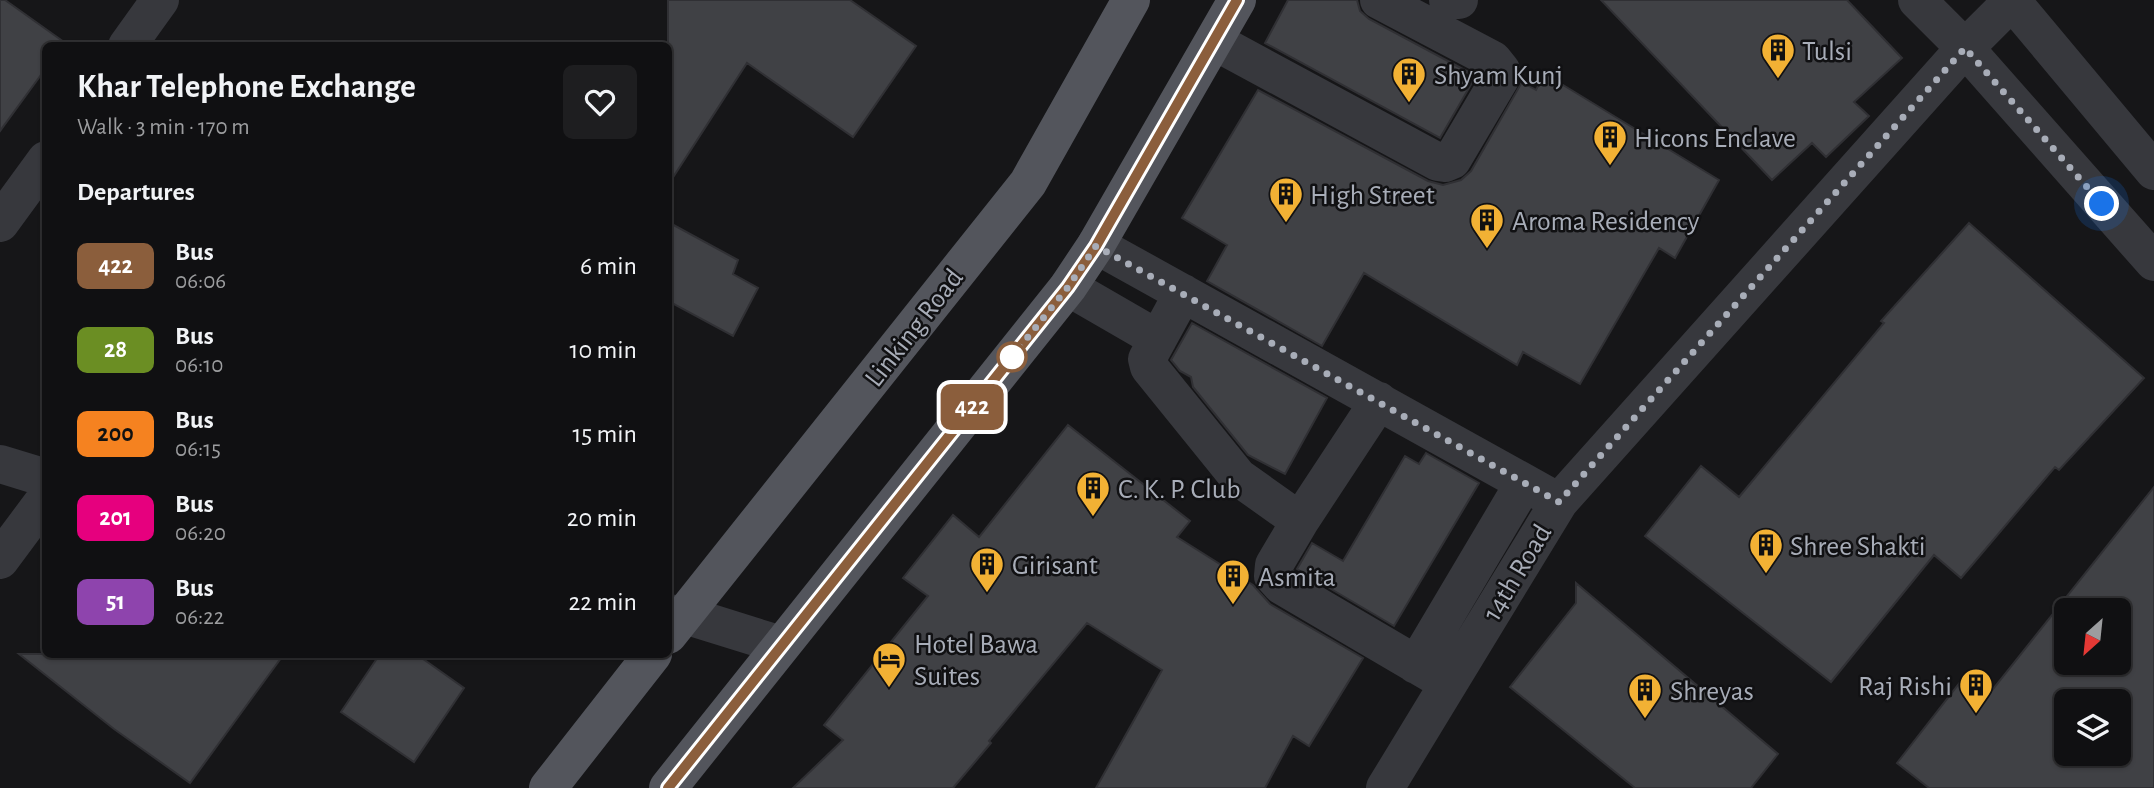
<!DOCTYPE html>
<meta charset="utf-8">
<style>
:root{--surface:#101012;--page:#1e1e20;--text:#f1f3f6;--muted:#9c9d9f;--line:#303032}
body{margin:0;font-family:"Alegreya Sans",sans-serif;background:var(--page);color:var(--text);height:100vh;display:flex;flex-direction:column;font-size:26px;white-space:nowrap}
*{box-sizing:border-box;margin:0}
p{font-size:23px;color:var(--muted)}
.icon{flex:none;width:38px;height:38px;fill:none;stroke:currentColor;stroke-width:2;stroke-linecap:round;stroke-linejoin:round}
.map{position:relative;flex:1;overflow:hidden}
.drawer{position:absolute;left:42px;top:42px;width:630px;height:616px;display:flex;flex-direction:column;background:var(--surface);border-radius:10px;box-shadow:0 2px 5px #0004,0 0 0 2px var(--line)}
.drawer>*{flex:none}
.badge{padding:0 14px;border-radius:10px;font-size:24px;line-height:46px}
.needle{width:46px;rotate:207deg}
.controls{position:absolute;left:2054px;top:598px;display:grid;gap:14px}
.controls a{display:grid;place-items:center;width:77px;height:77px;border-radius:10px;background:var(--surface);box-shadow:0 2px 5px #0004,0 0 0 2px var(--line);font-size:35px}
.you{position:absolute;width:35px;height:35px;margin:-18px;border:5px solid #fff;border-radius:50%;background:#1a73e8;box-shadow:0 0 0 10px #1a73e833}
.map>.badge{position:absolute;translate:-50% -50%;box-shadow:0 0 0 4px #fff}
h2{padding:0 35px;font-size:26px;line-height:63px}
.round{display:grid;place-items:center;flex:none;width:74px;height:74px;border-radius:10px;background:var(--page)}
.headline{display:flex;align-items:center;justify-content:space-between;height:119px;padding:0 35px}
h1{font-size:33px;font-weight:700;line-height:52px}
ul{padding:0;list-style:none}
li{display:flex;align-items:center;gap:21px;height:84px;padding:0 35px}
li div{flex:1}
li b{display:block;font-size:26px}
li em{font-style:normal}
li .badge{min-width:77px;font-weight:700;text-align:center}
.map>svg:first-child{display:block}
.building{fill:#404145;stroke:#303034;stroke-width:2;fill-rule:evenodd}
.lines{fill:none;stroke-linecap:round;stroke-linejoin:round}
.minor{stroke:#37383d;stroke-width:38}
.major{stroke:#53555c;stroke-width:38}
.line-casing{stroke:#fff;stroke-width:16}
.line{stroke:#8b5e3c;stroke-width:10}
.walk{stroke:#a8adb8;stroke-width:7;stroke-dasharray:0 12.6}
.stop-dot{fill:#fff;stroke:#8b5e3c;stroke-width:3.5}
.labels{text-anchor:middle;stroke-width:5;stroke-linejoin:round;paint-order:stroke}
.poi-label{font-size:28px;fill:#a8adb8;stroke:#111113;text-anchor:start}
.street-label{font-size:28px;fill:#a8adb8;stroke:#111113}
</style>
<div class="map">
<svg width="2154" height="788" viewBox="0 0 2154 788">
<rect width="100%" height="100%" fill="#161618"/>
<path class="building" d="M0 0H5L64 42 62 46H46V68L0 131Z
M668 0H850L916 46 853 137 747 63 668 185Z
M1288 0H1357L1360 11 1369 19 1476 76 1440 138 1265 43Z
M1601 0H1847L1902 58 1854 102 1869 116 1826 157 1812 143 1772 180Z
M1545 74 1719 180 1675 258 1659 248 1580 384 1523 352 1517 365 1364 273 1322 346 1207 281 1227 245 1182 218 1258 90 1428 181 1443 185 1461 180 1471 171 1522 82 1536 90Z
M668 222 738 260 733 274 758 288 733 336 668 301Z
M1969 223 2144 378 2059 470 2055 467 1961 578 1934 555 1831 682 1645 536 1701 466 1739 497 1884 323 1881 321Z
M1192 323 1327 398 1285 474 1248 455 1193 387 1191 377 1180 371 1171 360Z
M1068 425 1190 521 1177 537 1253 585 1270 604 1363 658 1309 746 1293 736 1265 788H1096L1162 670 1087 623 989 741 991 743 953 788H793L843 740 824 725 928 596 903 578 953 515 979 537Z
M1426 453 1479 483 1394 626 1297 569 1312 543 1343 561 1405 456 1419 464Z
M2154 487V788H1929L1897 763 1965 676 1989 694ZM2067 611H2119V663H2067ZM2067 702H2119V754H2067Z
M1576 583 1778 754 1751 788H1635L1510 687 1576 603Z
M19 654H284L190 783 114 729Z
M380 654H416L464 688 414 762 341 712Z"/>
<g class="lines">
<path class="minor" d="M1448 0H1459
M1917 0 1965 48 2154 262
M2011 0 2154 171
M1214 41 1438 162 1445 163 1452 160 1501 77V70L1493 60 1379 0
M127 46 160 0
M0 223 46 160
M1096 245 1559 502
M1068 287 1158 339
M1183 293 1147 359 1149 367 1238 477 1300 521 1379 401
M0 464 46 478
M1300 521 1274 565 1273 576 1281 585 1448 683
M0 560 46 498
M668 613 685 615 781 645
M1416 665 1524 483
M1385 788 1559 502 1965 48 2012 1"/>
<path class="major" d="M668 635 1028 183 1131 0
M548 788 653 654
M668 788 1068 287 1096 245 1237 0"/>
</g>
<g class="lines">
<g class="line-casing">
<path id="line" d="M668 788 1068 287 1096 246 1237 0"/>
</g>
<use href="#line" class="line"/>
<path class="walk" d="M1012 357 1068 287 1096 246 1559 502 1965 48 2102 204"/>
</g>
<defs>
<g id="building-pin" transform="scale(1.75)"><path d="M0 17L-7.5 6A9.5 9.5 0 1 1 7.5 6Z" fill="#f2b134" stroke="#111113"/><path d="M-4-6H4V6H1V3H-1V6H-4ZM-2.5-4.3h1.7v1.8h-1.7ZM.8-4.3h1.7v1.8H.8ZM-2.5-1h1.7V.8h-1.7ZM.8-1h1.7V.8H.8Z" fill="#111"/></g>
<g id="hotel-pin" transform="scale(1.75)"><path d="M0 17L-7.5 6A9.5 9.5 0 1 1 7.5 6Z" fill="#f2b134" stroke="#111113"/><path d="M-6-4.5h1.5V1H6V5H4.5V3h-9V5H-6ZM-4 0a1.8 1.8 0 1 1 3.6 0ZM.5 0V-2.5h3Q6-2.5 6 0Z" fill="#111"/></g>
</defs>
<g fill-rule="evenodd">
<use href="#building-pin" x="1778" y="50"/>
<use href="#building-pin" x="1409" y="74"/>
<use href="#building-pin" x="1610" y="137"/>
<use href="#building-pin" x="1286" y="194"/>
<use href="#building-pin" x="1487" y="220"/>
<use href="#building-pin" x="1093" y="488"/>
<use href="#building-pin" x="1766" y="545"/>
<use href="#building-pin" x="987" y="564"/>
<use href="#building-pin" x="1233" y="576"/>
<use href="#hotel-pin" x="889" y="659"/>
<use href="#building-pin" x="1976" y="685"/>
<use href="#building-pin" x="1645" y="690"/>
</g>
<circle class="stop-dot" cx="1012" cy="357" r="14"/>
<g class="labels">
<g class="poi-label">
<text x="1802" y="60">Tulsi</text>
<text x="1434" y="84">Shyam Kunj</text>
<text x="1634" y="147">Hicons Enclave</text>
<text x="1310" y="204">High Street</text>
<text x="1512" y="230">Aroma Residency</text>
<text x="1118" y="498">C. K. P. Club</text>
<text x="1790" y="555">Shree Shakti</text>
<text x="1012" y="574">Girisant</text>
<text x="1258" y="586">Asmita</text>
<text x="914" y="653">Hotel Bawa<tspan x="914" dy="32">Suites</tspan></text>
<text x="1952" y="695" text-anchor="end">Raj Rishi</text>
<text x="1670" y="700">Shreyas</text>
</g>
<g class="street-label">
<text transform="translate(913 327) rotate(-52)" y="10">Linking Road</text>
<text transform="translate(1516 572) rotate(-59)" y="10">14th Road</text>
</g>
</g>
</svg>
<div class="controls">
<a><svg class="needle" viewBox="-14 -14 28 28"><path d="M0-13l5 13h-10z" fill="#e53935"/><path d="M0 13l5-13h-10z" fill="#9c9d9f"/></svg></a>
<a><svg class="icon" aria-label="layers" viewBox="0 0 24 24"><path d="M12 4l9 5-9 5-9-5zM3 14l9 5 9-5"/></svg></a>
</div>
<div class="you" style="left:2102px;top:204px"></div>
<b class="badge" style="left:972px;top:407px;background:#8b5e3c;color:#fff">422</b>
<section class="drawer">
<div class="headline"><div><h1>Khar Telephone Exchange</h1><p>Walk · 3 min · 170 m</p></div><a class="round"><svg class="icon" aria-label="heart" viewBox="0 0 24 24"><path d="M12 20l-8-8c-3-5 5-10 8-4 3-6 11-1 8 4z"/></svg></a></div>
<h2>Departures</h2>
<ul>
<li><span class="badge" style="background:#8b5e3c;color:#fff">422</span><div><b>Bus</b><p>06:06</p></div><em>6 min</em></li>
<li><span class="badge" style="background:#6b8e23;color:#fff">28</span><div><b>Bus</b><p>06:10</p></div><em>10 min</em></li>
<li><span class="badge" style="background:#f58220;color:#111">200</span><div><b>Bus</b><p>06:15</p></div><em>15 min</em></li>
<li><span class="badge" style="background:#e6007e;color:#fff">201</span><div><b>Bus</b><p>06:20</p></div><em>20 min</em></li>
<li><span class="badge" style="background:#8e44ad;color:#fff">51</span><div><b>Bus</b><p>06:22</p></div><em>22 min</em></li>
</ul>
</section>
</div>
